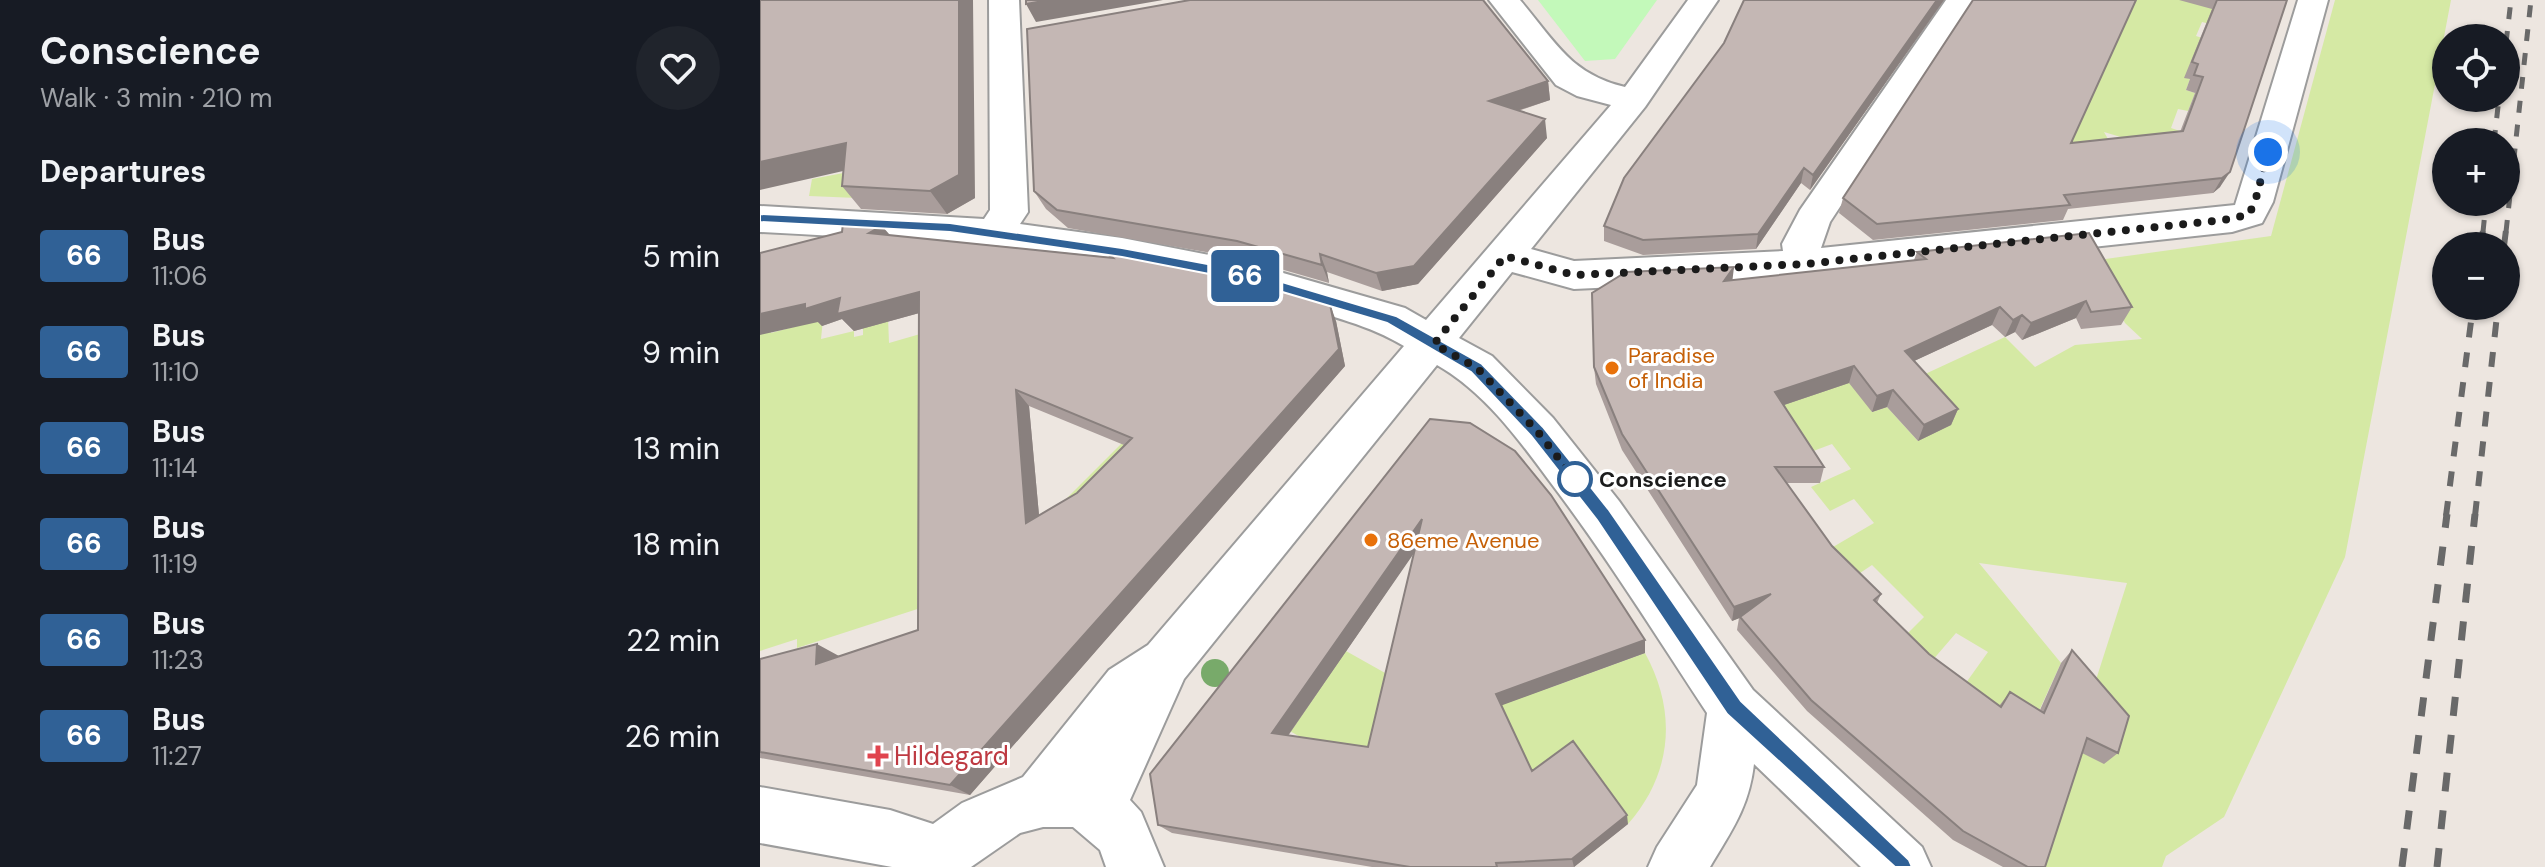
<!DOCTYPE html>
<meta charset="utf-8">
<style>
:root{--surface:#171b24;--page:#20242c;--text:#f1f3f6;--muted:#9ea1a6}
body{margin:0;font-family:"DM Sans",sans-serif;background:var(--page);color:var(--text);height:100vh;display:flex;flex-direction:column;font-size:30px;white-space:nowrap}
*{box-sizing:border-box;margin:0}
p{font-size:26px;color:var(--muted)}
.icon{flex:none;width:44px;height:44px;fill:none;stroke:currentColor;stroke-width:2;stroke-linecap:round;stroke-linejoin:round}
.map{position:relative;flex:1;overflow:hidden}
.panel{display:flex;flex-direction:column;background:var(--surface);width:760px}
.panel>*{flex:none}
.badge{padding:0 16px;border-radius:6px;font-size:28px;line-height:52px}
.tools{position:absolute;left:1672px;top:24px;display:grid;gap:16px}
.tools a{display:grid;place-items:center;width:88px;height:88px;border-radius:50%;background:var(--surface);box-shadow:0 2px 6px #0004;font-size:40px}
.you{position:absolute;width:40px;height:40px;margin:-20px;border:6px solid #fff;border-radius:50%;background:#1a73e8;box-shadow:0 0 0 12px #1a73e833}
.map>.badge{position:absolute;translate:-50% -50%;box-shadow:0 0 0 4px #fff}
h2{padding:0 40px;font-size:30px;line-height:72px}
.round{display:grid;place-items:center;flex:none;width:84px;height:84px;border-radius:42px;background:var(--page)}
.summary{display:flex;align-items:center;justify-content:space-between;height:136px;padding:0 40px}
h1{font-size:38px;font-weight:700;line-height:60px}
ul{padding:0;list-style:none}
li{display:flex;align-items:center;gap:24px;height:96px;padding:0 40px}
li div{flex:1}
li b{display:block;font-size:30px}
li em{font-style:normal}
li .badge{min-width:88px;font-weight:700;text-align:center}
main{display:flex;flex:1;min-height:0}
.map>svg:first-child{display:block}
.grass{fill:#d5e9a4}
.park{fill:#c3f9ba}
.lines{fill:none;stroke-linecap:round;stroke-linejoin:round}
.minor-casing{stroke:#9c9c9c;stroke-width:4}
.minor{fill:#fff;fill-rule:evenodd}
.rail-far2{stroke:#696969;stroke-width:5;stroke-dasharray:12 12;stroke-linecap:butt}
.rail-far1{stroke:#696969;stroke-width:6;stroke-dasharray:15 15;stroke-linecap:butt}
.rail{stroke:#696969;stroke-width:7;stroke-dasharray:19 19;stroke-linecap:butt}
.tree{fill:#78aa6a}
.wall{fill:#a99d9b;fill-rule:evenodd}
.shaded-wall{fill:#89807e}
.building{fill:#c4b7b4;stroke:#89807e;stroke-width:2;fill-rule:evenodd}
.line{fill:#306196;stroke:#fff;stroke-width:2}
.walk{stroke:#1b1b1b;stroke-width:8;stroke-dasharray:0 14.4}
.food-dot{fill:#e8710a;stroke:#fff;stroke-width:3}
.stop-dot{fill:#fff;stroke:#306196;stroke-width:4}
.health-dot{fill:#e0444e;stroke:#fff;stroke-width:3}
.labels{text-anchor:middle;stroke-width:6;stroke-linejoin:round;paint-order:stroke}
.food-label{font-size:22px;fill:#c56008;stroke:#fff;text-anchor:start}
.stop-label{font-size:22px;font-weight:bold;fill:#1b1b1b;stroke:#fff;text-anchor:start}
.near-health-label{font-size:26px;fill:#be3a42;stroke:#fff;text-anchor:start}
</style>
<main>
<section class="panel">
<div class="summary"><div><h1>Conscience</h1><p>Walk · 3 min · 210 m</p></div><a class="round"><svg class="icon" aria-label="heart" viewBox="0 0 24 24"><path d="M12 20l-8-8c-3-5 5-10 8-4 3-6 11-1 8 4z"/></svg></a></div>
<h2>Departures</h2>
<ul>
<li><span class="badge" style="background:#306196;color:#fff">66</span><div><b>Bus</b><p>11:06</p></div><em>5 min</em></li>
<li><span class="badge" style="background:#306196;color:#fff">66</span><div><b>Bus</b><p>11:10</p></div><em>9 min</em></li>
<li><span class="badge" style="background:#306196;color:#fff">66</span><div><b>Bus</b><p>11:14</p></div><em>13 min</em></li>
<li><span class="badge" style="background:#306196;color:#fff">66</span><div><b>Bus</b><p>11:19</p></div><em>18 min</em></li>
<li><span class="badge" style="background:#306196;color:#fff">66</span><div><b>Bus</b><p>11:23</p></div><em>22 min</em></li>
<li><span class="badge" style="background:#306196;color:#fff">66</span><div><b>Bus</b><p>11:27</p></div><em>26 min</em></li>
</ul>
</section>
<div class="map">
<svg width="1785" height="867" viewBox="0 0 1785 867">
<rect width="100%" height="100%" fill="#ede6e0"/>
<path class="grass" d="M1301 0H1454L1463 12 1458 26 1442 22 1436 36 1455 42 1425 77 1430 79 1426 90 1435 93 1428 111 1418 109 1411 128 1426 133 1384 144 1344 132 1356 153 1209 141Z
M1575 0H1691L1585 557 1464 817 1406 856 1402 867H1276L1367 583 1219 563 1301 663 1273 724 1230 720 1198 694 1228 652 1196 633 1165 669 1138 643 1164 617 1112 565 1097 575 1073 547 1114 523 1094 499 1070 511 1051 487 1091 469 1072 444 1011 467 962 394 1092 366 1112 412 1127 407 1158 441 1150 381 1245 337 1275 367 1315 345 1382 339 1365 323 1331 261 1511 236Z
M99 170 97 198 49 196 52 179Z
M128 317 129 343 174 330 177 595 226 579 383 422 433 448 400 475 374 463 345 492 370 506 356 521 330 508 296 542 312 552 278 587 288 593 225 662V636L178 651 176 603 37 648V639L0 651V331L11 328V333L63 319 61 339 94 331V337L103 335V324Z
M704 626 789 688 885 653C917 711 913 773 868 824L815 752 775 781Z
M586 651 634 678 684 768 544 739 528 730Z"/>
<path class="park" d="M778 0H897L855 59 825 61Z"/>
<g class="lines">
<g class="minor-casing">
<path id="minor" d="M229 0H259L268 212 260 224 362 238 485 262 645 308 666 320 851 105 817 96 796 85 729 0H760C795 41 810 74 865 87L928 0H958L885 107 771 249 814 261 1023 251 1022 244 1040 210 1186 0H1216L1070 222 1061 248 1475 205 1538 0H1568L1513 202 1502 223 1472 232 1045 278 814 289 752 272 699 338 732 356 793 418 859 501 993 690 1162 847 1171 867H1101L994 764C989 807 972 830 950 867H888L897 847 937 785 947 713C895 634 845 554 788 479 757 437 723 391 677 365L424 679 370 800 381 812 404 867H346L340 850 313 827H283L260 833 211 867H132L0 843V787L130 810 173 824 202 803 263 777 349 670 388 645 644 346C609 325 570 316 530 304 358 252 178 241 0 232V206L224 219 230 210Z"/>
</g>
<use href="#minor" class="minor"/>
<path class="rail-far2" d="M1746 43 1751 0
M1734 142 1739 98
M1723 232 1726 202
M1746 232 1771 0"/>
<path class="rail-far1" d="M1721 246 1723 230
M1744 246 1746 230
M1686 516 1713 306
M1715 516 1738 306"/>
<path class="rail" d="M1642 867 1687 514
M1677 867 1715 514"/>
</g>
<circle class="tree" cx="455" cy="673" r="14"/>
<path class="wall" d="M0 0 215 198 187 214 101 209 82 186 83 171Z
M984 0H1184L1050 190 1041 183 996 249 883 255 844 241V226L964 43Z
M1419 0H1527L1460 187 1453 193 1308 209 1303 220 1113 240 1079 213 1083 198 1311 143 1420 132 1435 93 1426 90 1430 79 1424 78 1452 9Z
M788 81 790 100 758 111 787 138 658 284 622 291 567 272 569 283 486 259 308 228 286 209 274 191Z
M82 232 130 235 349 257 344 250 576 321 585 366 210 795 0 758V659L79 656 158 630 159 313 94 331 82 319 62 326 58 322ZM269 406 364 445 317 493 279 515Z
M1157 252 1372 307 1361 325 1321 329 1316 318 1262 340 1255 332 1245 337 1232 325 1154 361 1198 409 1191 425 1158 441 1127 407 1112 412 1089 383 1024 405 1064 467 1060 483H1026L1072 546 1121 594 1117 603 1169 654 1239 706 1250 692 1280 710 1301 663 1312 650 1358 753 1344 764 1322 753 1285 867H1243L1193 840 1047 711 977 630 979 618 972 621 862 450 836 384 834 367 972 280 1154 260Z
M670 419 885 640V653L741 705 772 771 868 824 814 867H612L412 833 398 825ZM654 552 608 747 528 736Z"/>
<path class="shaded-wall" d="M199 0H213L215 198 187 214 170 191Z
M289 0H403L276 22 266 4Z
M1177 0H1184L1050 190 1053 175Z
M788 81 790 100 732 119 729 101Z
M785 119 787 138 658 284 622 291 616 273Z
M86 143 105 166 0 190V162Z
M1044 168 1041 183 996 249 998 234Z
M1470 172 1460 187 1453 193 1462 178Z
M122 226 137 243 109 233Z
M560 254 567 272 569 283 562 265Z
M974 267 972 284 964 281Z
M159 292 174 309 94 331 82 319 62 326 58 322 0 335V314L45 304 80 298Z
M1326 301 1316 318 1262 340 1271 323Z
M570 304 576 321 585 366 210 795 190 785Z
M1240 307 1232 325 1139 368 1145 351Z
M1262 315 1255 332 1245 337 1253 320Z
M1094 366 1089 383 1012 409 1015 392Z
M256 390 269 406 281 537 266 523Z
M1133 390 1127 407 1112 412 1117 396Z
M1198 409 1191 425 1158 441 1164 425Z
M662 519 668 533 522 744 512 733Z
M1011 594 1008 607 972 621 974 607Z
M885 640V653L740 706 736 694Z
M57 644 79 656 56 664Z
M867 815 868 824 814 867 812 859Z"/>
<path class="building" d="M0 0H199V175L170 191 82 186 86 143 0 162Z
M266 0H289L266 4Z
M430 0H723L788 81 729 101 785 119 654 266 616 273 560 254 562 265 477 241 297 210 274 191 267 29Z
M984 0H1177L1053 175 1044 168 998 234 883 240 844 226 864 178 964 43Z
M1213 0H1376L1311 143 1423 131 1443 77 1434 75 1438 64 1432 62 1457 0H1527L1470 172 1462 178 1304 195 1310 205 1117 224 1083 198Z
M83 223 122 226 109 233 353 258 344 250 456 272 570 304 579 349 190 785 0 752V659L57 644 56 664 158 630 159 292 77 314 80 298 45 309V304L0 314V253L82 232ZM256 390 372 438 317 493 266 523Z
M1329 233 1372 307 1331 312 1326 301 1271 323 1262 315 1253 320 1240 307 1145 351 1198 409 1164 425 1133 390 1117 396 1094 366 1015 392 1064 467H1015L1072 546 1121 594 1114 600 1169 654 1241 707 1250 692 1284 713 1312 650 1369 716 1358 753 1327 738 1285 867H1268L1203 831 1051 700 980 617 1011 594 974 607 862 434 834 367 832 293 866 272 974 267 964 281 1166 259 1157 252Z
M670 419 710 423 755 451 791 495 885 640 736 694 772 771 813 741 867 815 812 859 736 863 737 867H650L398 825 390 774ZM662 519 608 747 512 733Z"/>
<path class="line" d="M0 214 190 223 362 248 485 271 636 316 722 364 783 427 849 510 981 701 1149 860 1152 867H1135L967 714 837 520 771 436 711 372 627 323 485 281 362 257 190 232 0 222Z"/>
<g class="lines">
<path class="walk" d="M815 479 777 431 717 368 674 344 745 256 814 275 1045 264 1472 219 1489 214 1495 202 1508 152"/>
</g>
<g class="food-dot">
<circle cx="852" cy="368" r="8"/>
<circle cx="611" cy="540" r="8"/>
</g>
<circle class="stop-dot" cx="815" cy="479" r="16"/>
<path class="health-dot" d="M114 744h8v8h8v8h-8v8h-8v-8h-8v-8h8z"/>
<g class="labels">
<g class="food-label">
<text x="868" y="363">Paradise<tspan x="868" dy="25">of India</tspan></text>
<text x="627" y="548">86eme Avenue</text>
</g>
<g class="stop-label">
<text x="839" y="487">Conscience</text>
</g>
<g class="near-health-label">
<text x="134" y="765">Hildegard</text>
</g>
</g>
</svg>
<div class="tools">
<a><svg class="icon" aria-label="locate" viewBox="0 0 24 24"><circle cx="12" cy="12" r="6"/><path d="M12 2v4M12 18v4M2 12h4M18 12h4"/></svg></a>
<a>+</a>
<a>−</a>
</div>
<div class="you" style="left:1508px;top:152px"></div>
<b class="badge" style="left:485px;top:276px;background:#306196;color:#fff">66</b>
</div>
</main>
